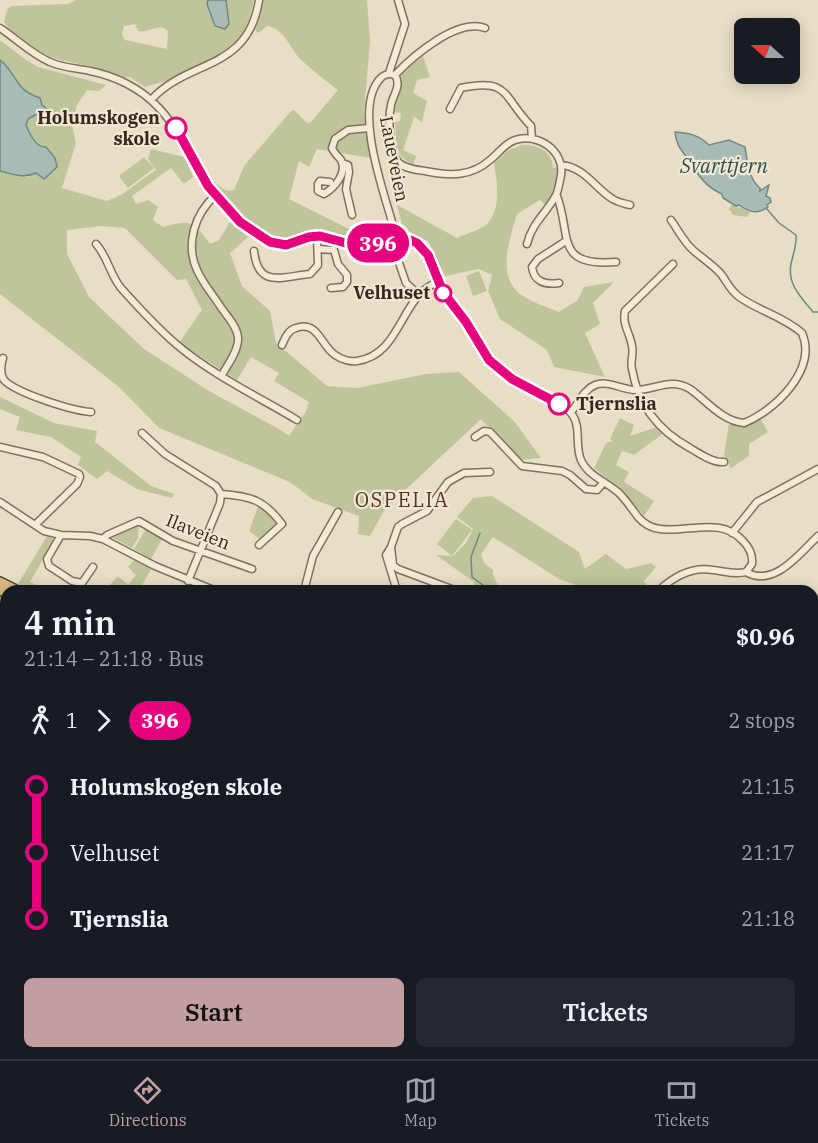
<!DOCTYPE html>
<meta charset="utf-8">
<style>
:root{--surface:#171b24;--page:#242831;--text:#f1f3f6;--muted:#9ea1a6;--line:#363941;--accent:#c29ea0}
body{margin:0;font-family:"IBM Plex Serif",serif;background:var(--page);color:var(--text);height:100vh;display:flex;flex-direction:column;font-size:22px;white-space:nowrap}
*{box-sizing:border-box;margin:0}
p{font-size:20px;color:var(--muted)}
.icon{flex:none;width:33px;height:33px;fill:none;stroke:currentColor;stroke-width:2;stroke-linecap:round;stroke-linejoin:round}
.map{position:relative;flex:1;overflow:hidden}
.sheet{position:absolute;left:0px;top:585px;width:819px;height:474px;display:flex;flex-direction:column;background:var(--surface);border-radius:18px 18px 0 0;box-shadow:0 3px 15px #0003}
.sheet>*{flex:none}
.badge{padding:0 12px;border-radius:20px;font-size:21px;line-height:39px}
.needle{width:39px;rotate:291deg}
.tools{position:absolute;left:734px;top:18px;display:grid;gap:12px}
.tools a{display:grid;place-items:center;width:66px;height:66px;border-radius:9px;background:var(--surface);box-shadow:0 3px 15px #0003;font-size:30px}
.map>.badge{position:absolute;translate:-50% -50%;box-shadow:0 0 0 3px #fff}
.legs{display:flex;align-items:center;gap:9px;height:66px;padding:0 24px;font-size:20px}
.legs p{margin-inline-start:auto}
.overview{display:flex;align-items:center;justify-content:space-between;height:102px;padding:0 24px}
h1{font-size:33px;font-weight:600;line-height:45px}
.button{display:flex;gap:12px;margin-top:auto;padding:12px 24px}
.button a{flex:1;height:69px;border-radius:9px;background:var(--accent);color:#111;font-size:24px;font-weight:600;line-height:69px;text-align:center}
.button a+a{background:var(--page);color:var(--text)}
ul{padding:0 24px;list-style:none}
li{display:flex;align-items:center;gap:21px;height:66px;font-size:22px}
li i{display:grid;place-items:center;width:9px;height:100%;margin:0 8px;background:currentColor}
li i::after{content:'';width:15px;height:15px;margin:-8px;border:4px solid;border-radius:50%;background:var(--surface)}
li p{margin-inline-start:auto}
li:first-child i{background:linear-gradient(#0000 50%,currentColor 0)}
li:last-child i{background:linear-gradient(currentColor 50%,#0000 0)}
.tabs{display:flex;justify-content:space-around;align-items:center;height:84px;border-top:2px solid var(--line);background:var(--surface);font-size:16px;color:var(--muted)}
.tabs a{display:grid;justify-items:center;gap:3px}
.tabs .on{color:var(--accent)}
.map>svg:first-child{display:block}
.green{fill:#bfc49a;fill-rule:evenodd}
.water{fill:#a6bcb5;stroke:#6e8982;stroke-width:1.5}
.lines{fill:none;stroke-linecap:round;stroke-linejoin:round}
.stream{stroke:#6e8982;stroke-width:1.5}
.minor-casing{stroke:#80705d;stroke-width:9}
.trunk-casing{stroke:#4f3f31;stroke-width:12}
.minor{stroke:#f4ebd7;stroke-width:6}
.trunk{stroke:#dab780;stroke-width:9}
.line-1-casing{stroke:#fff;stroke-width:14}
.line-1{stroke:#e6007e;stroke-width:9}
.stop-1-dot{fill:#fff;stroke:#e6007e;stroke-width:3}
.labels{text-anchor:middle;stroke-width:4.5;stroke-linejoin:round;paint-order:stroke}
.stop-label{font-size:18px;font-weight:bold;fill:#33291f;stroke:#f0e8d3;text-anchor:end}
.street-label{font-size:18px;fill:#33291f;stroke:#f0e8d3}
.water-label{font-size:20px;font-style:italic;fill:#30504e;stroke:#f0e8d3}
.neighbourhood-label{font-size:20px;letter-spacing:1.5px;fill:#5a3024;stroke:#f0e8d3}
</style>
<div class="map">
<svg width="818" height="1059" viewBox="0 0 818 1059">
<rect width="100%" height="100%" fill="#e8dec5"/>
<path class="green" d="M76 0H208L207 4 229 24 226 0H254C252 7 251 16 248 23 233 61 181 77 145 87L130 77C120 80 109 72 99 69 68 60 50 62 24 41 15 34 8 30 4 21L8 8 12 6 68 4ZM135 24 138 31C151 33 159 22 168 31L167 49 125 40 122 34 124 26Z
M263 0H367L370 41 364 113 371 158 317 149 309 167 299 161 289 199 347 228 388 235 359 242 321 232 302 236 289 241 265 234 246 221 211 183 213 180C219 186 225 193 234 190L244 166 291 111 294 110 307 123 311 122 338 90C325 80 312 70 300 59 290 48 284 28 267 26L258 33 255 30Z
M0 40 26 60 38 67 106 85 99 91 87 90 77 105 72 125 76 143 62 188 107 201 121 195 156 170 148 159 151 149 184 157 193 177 184 184 171 168 132 196 136 204 148 200 158 207 153 220 163 227C192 219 193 221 210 244L219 240 230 222 248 237 230 253 242 286 270 311 276 343 327 386 357 388 426 374 459 372 514 421 541 458 519 460 481 419 385 509 370 536 358 534 359 516 312 499 290 482 159 428 119 387 0 294V171L28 177 36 173 41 147 32 139 26 125 28 119 39 112 43 118 40 98C14 90 18 74 0 60ZM101 226 125 228 177 280 186 279 202 310 179 343 237 380 251 357 279 373 274 381 309 402 306 411 289 436 279 429 209 391 144 349 89 297 67 254V230Z
M423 56 430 77 417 80 413 93 427 101 422 122 414 117 403 150 416 156 413 165C393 156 397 141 395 122L400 121 401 113 392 112C396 98 405 89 401 74Z
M522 145C537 145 552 150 553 168L562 167 555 193 547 206 540 200 517 214C510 238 496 275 520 294 531 302 547 307 559 312L578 300 584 287 614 282 593 303 600 324 585 333 605 377 554 367 547 350 500 319 488 291 492 275 479 269 445 276 428 241 404 231 397 205 457 238C465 234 481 230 487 224 502 208 497 182 494 163L507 151Z
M144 157 154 168 128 188 119 176Z
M732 204 750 212 747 217 733 215 729 209Z
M479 271 487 291 473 296 466 276Z
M0 397 54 423 97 431 95 442 151 486 174 494 172 498 137 489 107 471 97 479 78 465 81 457 51 437 16 430 20 417 0 409Z
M620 418 634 425 630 436 657 427 664 433 634 455 622 451 616 465 629 472 624 482 654 501 644 516 623 491 594 468 606 443 613 441 610 439Z
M760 418 768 432 749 444V456L731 468 724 455 729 424 745 426Z
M492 496 579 552 585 569 606 554 626 569 651 563 656 567 644 581 651 591H593L559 579 493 537 481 554 484 563 493 570V574L500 591H474V582L436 555 453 556 466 543 473 529 457 517 473 498Z
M259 504 269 511 279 524 260 539 249 531Z
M456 519 472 530 452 556 437 544Z
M139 524 138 538 132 548 109 536Z
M146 529 162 539 151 559 134 549Z
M47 536 52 538 53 542 30 582 49 591H34L18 584Z
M135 559 151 569 139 591H107V588L118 576 128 585 136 575 128 567Z
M0 646 6 649V837L0 838Z
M813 812 818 816V916L813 913Z
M813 995 818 996V1059H795L785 1053H813Z
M111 1053H568L571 1059H114Z
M645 1053H765L770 1059H647Z"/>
<path class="water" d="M208 0H226L229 24 225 29 215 26 207 4Z
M0 60C18 74 14 90 40 98L42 105 47 109V115L44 118 39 113 28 119 26 125C30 134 35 147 46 147L55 158 57 167 44 179 36 173C23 179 13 174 0 171Z
M675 132C689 133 699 135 709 145L729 140 745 147C747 160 749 180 760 188V191L769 185 766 196 770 198 771 202 767 205 768 207C757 215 749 212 739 205L736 206 723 198 722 194C708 188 700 178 692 165 685 153 676 148 675 132Z"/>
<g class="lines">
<path class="stream" d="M766 208 779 223 796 235C797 245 793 254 791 264 787 284 801 297 813 312H818
M480 533 471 557 472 577 491 591
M813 604 818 605
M813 1048 818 1049
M663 1059 674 1053"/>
<g class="minor-casing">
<path id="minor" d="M0 28C17 39 31 54 50 62 63 68 77 68 90 71 115 76 140 88 157 106 177 126 186 150 201 175 216 201 241 229 269 242 288 250 300 236 318 236 334 236 347 247 363 246 381 244 399 231 417 243 434 254 433 276 442 292 449 303 460 313 467 324 474 334 478 346 485 355 500 376 526 387 548 398 555 402 564 406 569 411 583 424 574 445 581 460 588 476 607 482 619 493 626 500 632 509 638 517 644 524 651 528 660 529 688 533 721 516 743 541 750 548 753 555 752 564L746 572C734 575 724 571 713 570 692 566 673 577 658 591
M389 73 405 24 398 0
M395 75C413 56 457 18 485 28
M151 100C189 58 248 72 259 0
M450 109 461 88C510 78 502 96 531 126L532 138
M342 163 348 165 349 172 346 189 352 215
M561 165C582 166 595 187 611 198 616 202 623 203 630 205
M330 182 320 181 318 184V191L324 194C334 188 348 173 341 160 338 156 334 153 332 148L335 139 348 130 369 128
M216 195C195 213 185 244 197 270 203 284 214 296 222 309 228 317 237 327 238 337 239 350 228 364 222 375
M557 196C572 236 554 267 616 262
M394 239 393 225C383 190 354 110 379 80 384 74 388 73 395 75 402 86 393 94 391 105 388 118 389 153 399 163 406 169 417 170 425 171 449 176 471 177 490 160 499 153 504 144 515 140 537 132 565 151 561 175 560 181 558 193 555 197 546 213 531 225 527 244
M96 244C108 257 110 275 121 288 138 307 156 327 176 344 211 374 257 396 297 420
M318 249 334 250 338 264 347 275V282L343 287 331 288
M254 251C258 290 284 276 310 274L318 265 317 236
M392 254 397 257 406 283 418 294
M673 264 625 311C622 325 630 333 632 346 634 354 630 361 632 369 638 405 659 431 690 448 700 454 713 463 724 462
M559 283C545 285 534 282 532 267L538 259 566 241
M282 345C285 338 288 330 296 328 318 320 321 346 335 355 341 359 350 362 357 361 402 355 400 295 438 282
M3 358C1 365 0 374 4 380 16 393 73 411 91 412
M571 412C579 403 583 390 595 385 609 380 622 390 636 390 655 390 671 377 690 389 707 401 722 421 744 423 774 411 818 370 802 333 783 316 758 311 738 296 730 290 727 282 721 274 713 265 702 258 693 250 684 242 678 230 671 220
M142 433 165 454 216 486 221 494 220 503 188 581
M475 437 484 431 490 432 522 466 562 471 570 475 586 489 597 490 604 482
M0 447 43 457 79 474 80 477 77 484 35 525
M221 494C251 496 264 500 282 524L259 545
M0 502 44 531 61 535 90 536 103 539 155 566 216 591
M732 533 757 502 818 469
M61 535 47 559 49 566 72 581 82 583 93 567
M103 539 107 535 139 521 173 541 252 569
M391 547 386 555 397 591
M746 572C774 588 799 554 818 536
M304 591 313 556 338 512
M457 591 398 569 393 565 391 547 398 527 402 524 427 511 448 482 464 473 490 472
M0 646 6 649
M813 659 818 664
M813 692H818"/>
</g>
<g class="trunk-casing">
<path id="trunk" d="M0 582 18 591
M0 590 6 593
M637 1053 639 1059"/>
</g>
<use href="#minor" class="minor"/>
<use href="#trunk" class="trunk"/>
</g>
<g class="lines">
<g class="line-1-casing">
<path id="line-1" d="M176 128 208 186 240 222 270 242 286 245 309 237 320 236 357 246 397 238H406L417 243 428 255 443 292 466 322 489 360 512 379 559 404"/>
</g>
<use href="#line-1" class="line-1"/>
</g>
<g class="stop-1-dot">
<circle cx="176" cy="128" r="10"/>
<circle cx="443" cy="293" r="8"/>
<circle cx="559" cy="404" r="10"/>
</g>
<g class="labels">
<g class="stop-label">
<text x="160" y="124">Holumskogen<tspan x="160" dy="21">skole</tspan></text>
<text x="430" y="299">Velhuset</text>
<text x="576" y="410" text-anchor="start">Tjernslia</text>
</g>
<g class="street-label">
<text transform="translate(394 159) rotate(79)" y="6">Laueveien</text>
<text transform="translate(198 532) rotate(22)" y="6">Ilaveien</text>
</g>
<g class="water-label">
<text x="724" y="173">Svarttjern</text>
</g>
<g class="neighbourhood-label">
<text x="402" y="507">OSPELIA</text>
</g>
</g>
</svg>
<div class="tools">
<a><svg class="needle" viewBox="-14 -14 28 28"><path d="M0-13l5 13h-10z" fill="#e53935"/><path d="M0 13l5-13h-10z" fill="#9ea1a6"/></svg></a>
</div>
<b class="badge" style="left:378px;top:243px;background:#e6007e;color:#fff">396</b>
<section class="sheet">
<div class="overview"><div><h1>4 min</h1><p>21:14 – 21:18 · Bus</p></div><b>$0.96</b></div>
<div class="legs"><svg class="icon" aria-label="walk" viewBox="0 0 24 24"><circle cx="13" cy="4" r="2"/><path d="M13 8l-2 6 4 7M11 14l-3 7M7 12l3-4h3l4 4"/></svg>1<svg class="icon" aria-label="forward" viewBox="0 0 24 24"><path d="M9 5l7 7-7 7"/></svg><b class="badge" style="background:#e6007e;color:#fff">396</b><p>2 stops</p></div>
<ul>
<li><i style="color:#e6007e"></i><b>Holumskogen skole</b><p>21:15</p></li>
<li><i style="color:#e6007e"></i><span>Velhuset</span><p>21:17</p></li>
<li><i style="color:#e6007e"></i><b>Tjernslia</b><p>21:18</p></li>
</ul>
<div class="button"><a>Start</a><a>Tickets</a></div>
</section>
</div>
<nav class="tabs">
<a class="on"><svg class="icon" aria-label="directions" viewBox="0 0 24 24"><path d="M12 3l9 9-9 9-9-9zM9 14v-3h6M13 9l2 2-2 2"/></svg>Directions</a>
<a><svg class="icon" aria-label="map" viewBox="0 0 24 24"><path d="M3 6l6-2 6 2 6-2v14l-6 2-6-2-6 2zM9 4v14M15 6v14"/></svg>Map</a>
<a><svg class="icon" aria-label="tickets" viewBox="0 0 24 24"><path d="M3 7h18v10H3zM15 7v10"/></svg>Tickets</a>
</nav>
